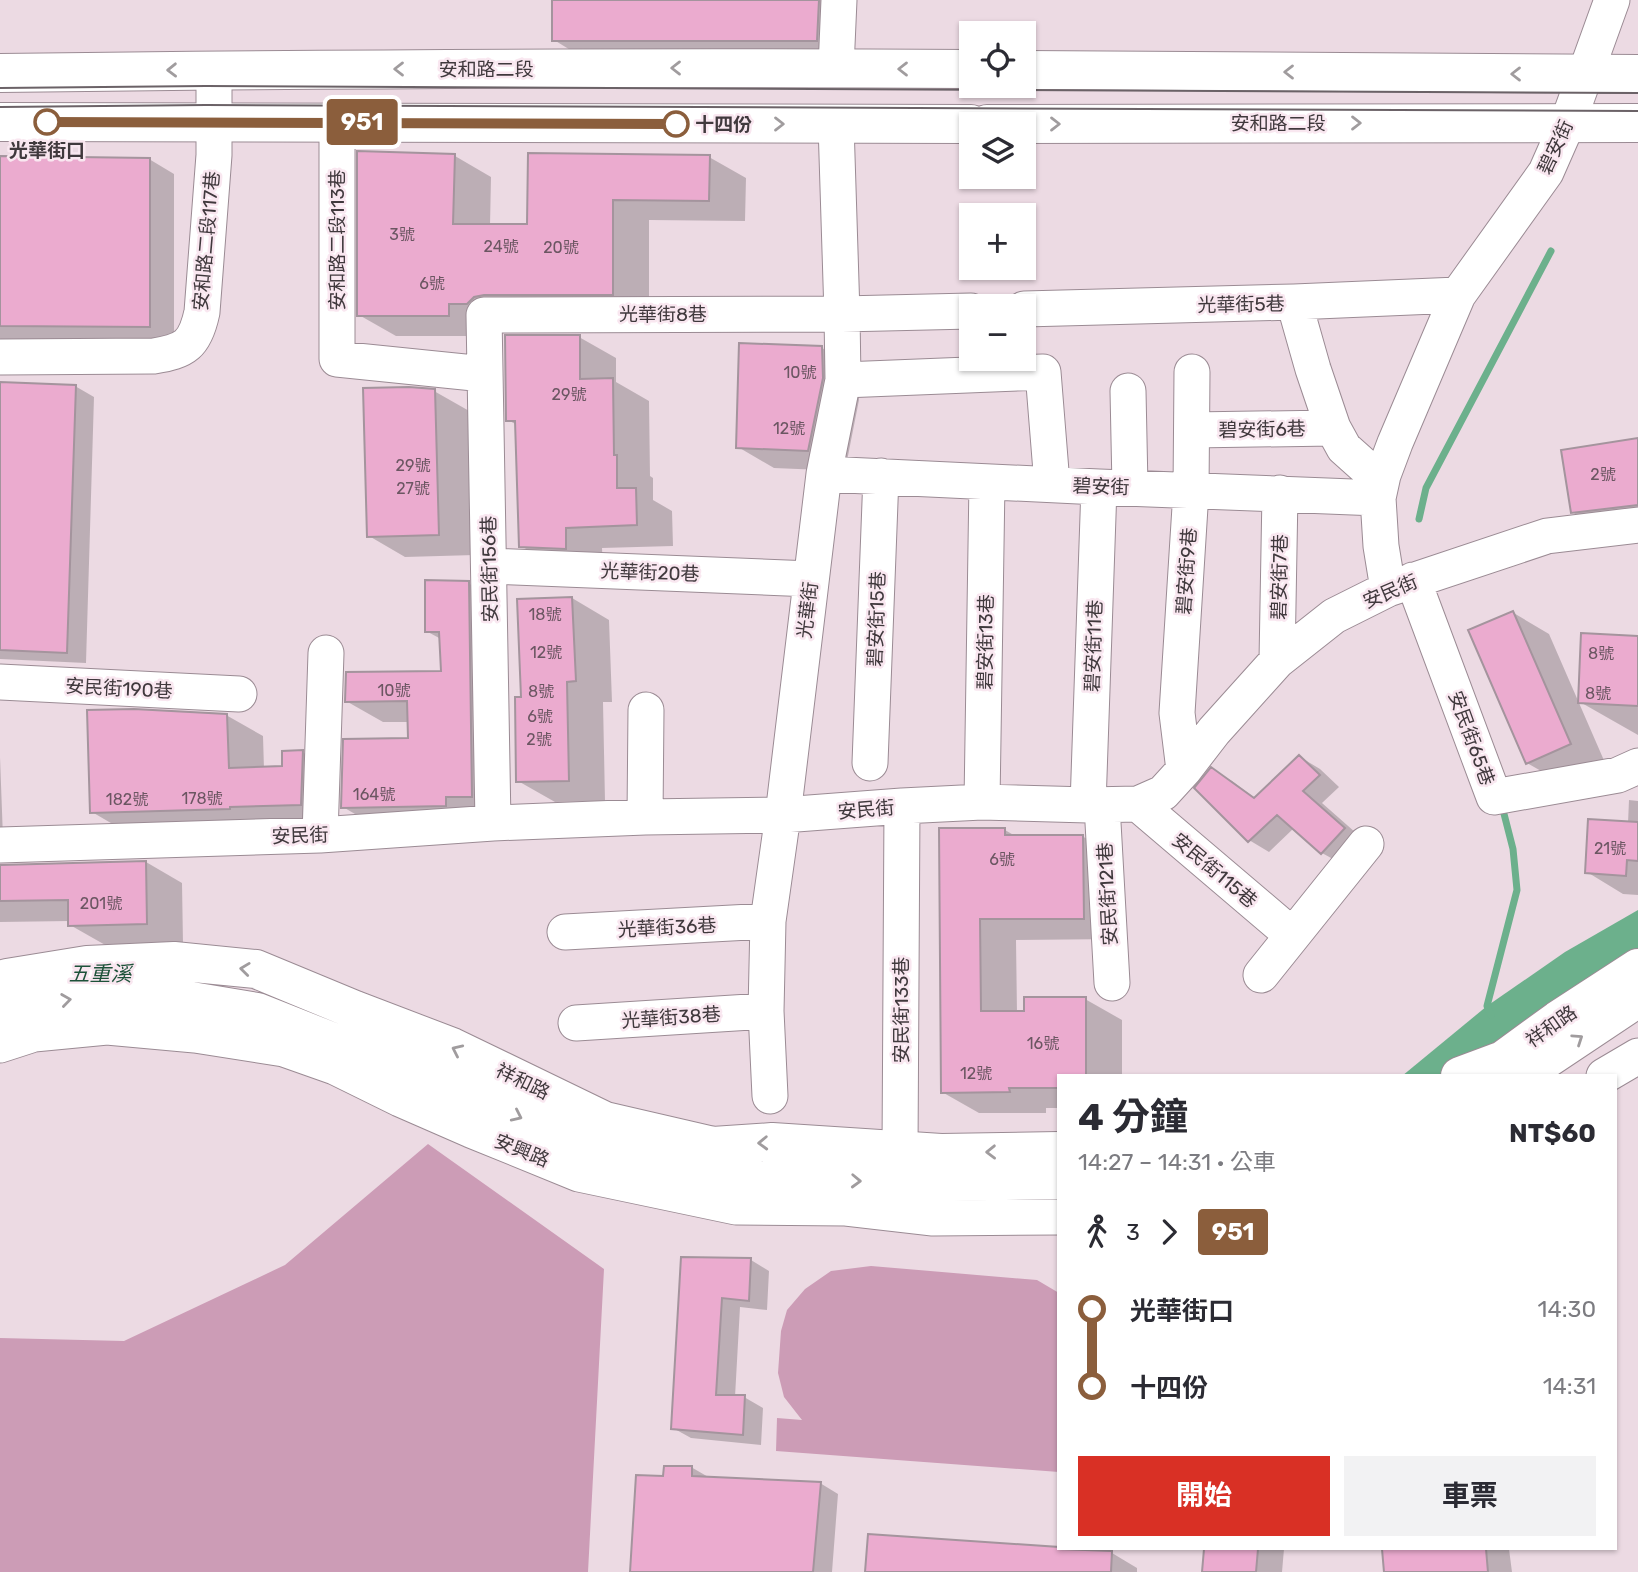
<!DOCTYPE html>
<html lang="zh-TW">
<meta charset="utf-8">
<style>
:root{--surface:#fff;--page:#f2f2f3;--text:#2b2b33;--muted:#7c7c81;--accent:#d93025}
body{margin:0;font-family:Rubik,"Noto Sans TC",sans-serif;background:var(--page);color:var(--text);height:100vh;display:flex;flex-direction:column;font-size:26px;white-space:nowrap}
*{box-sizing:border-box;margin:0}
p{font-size:23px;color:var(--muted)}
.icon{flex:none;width:38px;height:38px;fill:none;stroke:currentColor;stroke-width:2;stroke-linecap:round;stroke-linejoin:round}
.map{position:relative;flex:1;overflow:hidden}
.details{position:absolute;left:1057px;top:1074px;width:560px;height:476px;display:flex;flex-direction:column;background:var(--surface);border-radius:0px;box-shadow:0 2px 5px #0004}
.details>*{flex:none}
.badge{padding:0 14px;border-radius:5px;font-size:24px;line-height:46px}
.buttons{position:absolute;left:959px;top:21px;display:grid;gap:14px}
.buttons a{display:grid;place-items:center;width:77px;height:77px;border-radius:0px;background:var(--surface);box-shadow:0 2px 5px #0004;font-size:35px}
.map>.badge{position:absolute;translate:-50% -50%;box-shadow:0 0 0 4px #fff}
.legs{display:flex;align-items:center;gap:10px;height:77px;padding:0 21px;font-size:23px}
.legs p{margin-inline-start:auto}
.overview{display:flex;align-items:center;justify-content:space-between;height:119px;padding:0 21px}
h1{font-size:38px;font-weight:700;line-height:52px}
.button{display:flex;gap:14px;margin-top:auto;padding:14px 21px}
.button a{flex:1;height:80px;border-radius:0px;background:var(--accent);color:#fff;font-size:28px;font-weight:700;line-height:80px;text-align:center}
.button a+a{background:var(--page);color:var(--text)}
ul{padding:0 21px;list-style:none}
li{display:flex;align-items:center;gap:24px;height:77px;font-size:26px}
li i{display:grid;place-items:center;width:10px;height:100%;margin:0 9px;background:currentColor}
li i::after{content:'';width:18px;height:18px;margin:-9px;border:5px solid;border-radius:50%;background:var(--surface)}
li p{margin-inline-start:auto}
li:first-child i{background:linear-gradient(#0000 50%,currentColor 0)}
li:last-child i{background:linear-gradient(currentColor 50%,#0000 0)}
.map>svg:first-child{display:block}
.green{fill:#cc9cb6}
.water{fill:#6cb08c}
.shadow{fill:#0003}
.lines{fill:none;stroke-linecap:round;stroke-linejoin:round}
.stream{stroke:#6cb08c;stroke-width:7}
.building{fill:#ebabcf;stroke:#a4949d;stroke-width:2}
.minor-casing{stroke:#9b8b94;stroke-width:37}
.major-casing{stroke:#9b8b94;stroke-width:40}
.minor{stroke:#fff;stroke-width:35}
.major{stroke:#fff;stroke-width:38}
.tram{stroke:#6b6267;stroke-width:2}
.oneway{stroke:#a09c9e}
.line-1-casing{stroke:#fff;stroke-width:16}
.line-1{stroke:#8b5e3c;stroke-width:10}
.stop-1-dot{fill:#fff;stroke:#8b5e3c;stroke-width:3.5}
.labels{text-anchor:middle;stroke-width:5;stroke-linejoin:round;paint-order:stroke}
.number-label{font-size:16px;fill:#6b5662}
.street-label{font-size:19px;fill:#40393d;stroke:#f9e7f0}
.stop-label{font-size:19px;font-weight:bold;fill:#40393d;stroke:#f9e7f0;text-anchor:start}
.water-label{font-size:21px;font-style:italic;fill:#1d5239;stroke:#f9e7f0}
</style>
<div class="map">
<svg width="1638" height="1572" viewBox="0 0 1638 1572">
<rect width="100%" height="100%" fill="#ecdae3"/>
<path class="green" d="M428 1144 604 1269 588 1572H0V1338L124 1341 285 1265Z
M871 1266 1037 1280 1059 1293V1472L776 1451 777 1418 802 1420 784 1397 778 1373 781 1331 787 1310 805 1289 831 1271Z"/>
<path class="water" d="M1638 910V971L1500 1076H1402L1487 1006 1565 952Z"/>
<path class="shadow" d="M554 0H836L835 51H572L554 40Z
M455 156 491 177 490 226H529L709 157 746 178 745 221 649 220V315H522L486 336H396L359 315Z
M0 158 149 159 174 174V340L0 339Z
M579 337 616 358V382L649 401 650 476 653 478V500L672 511 673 546 602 548 603 569 558 567 521 546 517 425 508 420Z
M822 348 859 369V400L845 471 774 468 738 447Z
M0 384 75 386 94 397 86 663 0 659Z
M434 391 471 412 475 555 405 557 369 536Z
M1638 440V529L1609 533 1572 512Z
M468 583 505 604 509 817 379 828 343 807 410 740 409 722H383L346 701 443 672 441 639 426 631Z
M572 598 609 620 612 702H603L605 801 555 802 518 781 523 699Z
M1512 612 1549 634 1606 765 1564 784 1527 763Z
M1638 638V735L1580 702Z
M226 715 263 736 264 769 284 768 302 752 339 773 337 825 128 833 92 812Z
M0 757 3 838H0Z
M1300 757 1320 769 1339 787 1322 803 1364 840 1342 864 1322 853 1294 828 1269 852 1249 840 1212 770 1232 781 1256 799Z
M1629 800 1638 801V895L1623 894 1587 872 1628 823Z
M940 830H1005L1017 837 1082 836 1119 858 1120 939 1016 940 1017 1013 1085 999 1122 1020V1076H1059V1108H1046V1113H979L942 1092Z
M146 862 182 883 183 944 107 946 70 925V921L0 922V867Z
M682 1259 751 1260 769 1271 767 1310 740 1307 735 1397H744L763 1408 761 1445 691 1438 673 1428Z
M691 1467 710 1478 820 1483 838 1494 832 1572H632L664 1478Z
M1205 1549H1284L1282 1572H1204Z
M1383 1549H1509L1512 1572H1386Z
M1112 1553 1137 1568V1572H867Z"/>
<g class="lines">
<path class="stream" d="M1419 519 1426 488 1551 251
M1491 1015 1487 1006 1517 890 1513 849 1502 806"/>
</g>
<path class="building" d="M552 0H819L817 41H552Z
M357 151 455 154 453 224H527L528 153 710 155 709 201 613 200V295H484L474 297 467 304H449V316H357Z
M0 156 150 158V327L0 326Z
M505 335H580V379L613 378 614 455H617V488H636L637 525 566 528V549L519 547 515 421H506Z
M739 343 822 346 823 378 808 451 736 448Z
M0 382 76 385 67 653 0 650Z
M409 387 435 389 439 535 367 537 363 388Z
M1638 438V505L1571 513 1561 450Z
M425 580 469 581 472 797H446V806L341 808 343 739 408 738 407 701 345 702 346 672 441 671 439 632H425Z
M572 597 576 681 567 682 569 781 516 782 515 697H521L517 599Z
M1513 611 1571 744 1526 764 1468 630Z
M1581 633 1638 636V706L1578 703Z
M134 709 227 714 229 768 282 766V751L303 750 301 805 230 807V809L90 813 87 710Z
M1299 755 1320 775 1303 791 1345 828 1321 854 1277 815 1248 842 1194 788 1211 767 1254 798Z
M1588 819 1638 822V861L1627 860 1626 876 1585 873Z
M939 828H1005V835H1083L1084 919H980L981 1011H1024V997H1086V1076H1059V1088H1009L1010 1092 941 1093Z
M146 861 147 924 68 926V900L0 901V865Z
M681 1257 751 1258 749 1301 722 1298 716 1395H745L743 1435 671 1429Z
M664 1466H692V1476L821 1482 813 1572H630L636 1475 663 1476Z
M868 1534 1059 1547V1549L1112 1551 1111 1572H865Z
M1204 1549H1258L1256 1572H1202Z
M1382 1549H1486L1488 1572H1384Z"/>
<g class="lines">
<g class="minor-casing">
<path id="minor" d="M836 68 839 0
M337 122V359L484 374
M1294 302 1313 369 1333 428 1344 448 1363 465 1383 475
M1024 309 1294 302 1458 295
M0 357 154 356C185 351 195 345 202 312L214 155V70
M843 380 1043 372 1052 484
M1128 391 1130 487
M1192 430 1333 428
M824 474 1099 487 1378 498
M489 566 811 579
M1413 580 1494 797 1618 775 1638 766
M1388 589 1381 546 1378 498 1383 475 1395 443 1458 295 1546 172 1568 122 1612 0
M1277 661 1280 493
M0 682 239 694
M870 763 881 476
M1184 770 1177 713 1191 491 1192 372
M982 802 987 482
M1138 804 1292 935
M1088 805 1099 487
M1102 805 1112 983
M645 817 646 710
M493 823 484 315 842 314 971 311
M320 835 326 653
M0 845 320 835 493 823 645 817 783 815 902 806 982 802 1088 805 1138 804 1163 793 1184 770 1214 731 1277 661 1334 616 1388 589 1547 536 1638 525
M565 932 768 921
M1261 975 1366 844
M576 1023 766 1011
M0 1045 34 1034 107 1027 195 1035 284 1049 335 1067 400 1099 471 1130 579 1174 736 1207 846 1208 933 1218 1059 1217
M1604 1076 1638 1056
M770 1096 766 1011 768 921 783 815 824 474 843 380 842 314 836 124
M902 1177 900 1151 902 806"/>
</g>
<g class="major-casing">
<path id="major" d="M1024 70 1638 74
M0 73C324 69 648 67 971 69
M0 122 971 124
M987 124 1638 123
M0 981 7 978 87 965 174 961 256 969 355 1010 452 1047 605 1121 713 1146 772 1142 941 1153 1059 1151
M0 1015 27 1005 100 995 173 998 257 1012 338 1044 447 1083 580 1146 710 1176 902 1183 1059 1180
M1460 1076 1503 1060 1558 1020 1638 968
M1521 1076 1638 998"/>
</g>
<use href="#minor" class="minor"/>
<use href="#major" class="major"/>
<path class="tram" d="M0 88 206 86 1638 93
M0 107 206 105 1638 111"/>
</g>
<defs><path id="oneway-chevron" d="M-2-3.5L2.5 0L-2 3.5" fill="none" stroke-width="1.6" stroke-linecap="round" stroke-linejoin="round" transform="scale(1.75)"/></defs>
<g class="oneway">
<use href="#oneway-chevron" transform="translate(676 68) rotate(180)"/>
<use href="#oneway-chevron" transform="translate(399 69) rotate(180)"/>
<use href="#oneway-chevron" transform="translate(903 69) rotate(-180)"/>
<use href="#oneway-chevron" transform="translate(172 70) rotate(179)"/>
<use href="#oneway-chevron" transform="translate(1289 72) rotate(-180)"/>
<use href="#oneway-chevron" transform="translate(1516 74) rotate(-180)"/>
<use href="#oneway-chevron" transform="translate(1356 123)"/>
<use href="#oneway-chevron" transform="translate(779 124)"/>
<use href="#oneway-chevron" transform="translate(1055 124)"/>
<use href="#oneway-chevron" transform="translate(245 969) rotate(-173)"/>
<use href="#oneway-chevron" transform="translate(66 1000) rotate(-8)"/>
<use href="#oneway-chevron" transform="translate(1578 1039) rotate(-34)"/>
<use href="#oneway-chevron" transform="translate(457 1050) rotate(-155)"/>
<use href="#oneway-chevron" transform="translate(517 1116) rotate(25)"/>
<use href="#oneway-chevron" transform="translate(763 1143) rotate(178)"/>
<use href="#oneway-chevron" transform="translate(991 1152) rotate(179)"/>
<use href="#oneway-chevron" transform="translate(856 1181) rotate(2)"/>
</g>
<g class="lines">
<g class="line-1-casing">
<path id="line-1" d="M47 122 676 124"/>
</g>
<use href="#line-1" class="line-1"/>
</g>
<g class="stop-1-dot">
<circle cx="47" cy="122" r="12"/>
<circle cx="676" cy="124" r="12"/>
</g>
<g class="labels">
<g class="number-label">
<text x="402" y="240">3號</text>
<text x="501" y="252">24號</text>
<text x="561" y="253">20號</text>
<text x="432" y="289">6號</text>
<text x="800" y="378">10號</text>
<text x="569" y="400">29號</text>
<text x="789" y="434">12號</text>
<text x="413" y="471">29號</text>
<text x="1603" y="480">2號</text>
<text x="413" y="494">27號</text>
<text x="545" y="620">18號</text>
<text x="546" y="658">12號</text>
<text x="1601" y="659">8號</text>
<text x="394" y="696">10號</text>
<text x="541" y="697">8號</text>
<text x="1598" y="699">8號</text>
<text x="540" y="722">6號</text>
<text x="539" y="745">2號</text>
<text x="374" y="800">164號</text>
<text x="202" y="804">178號</text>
<text x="127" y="805">182號</text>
<text x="1610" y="854">21號</text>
<text x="1002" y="865">6號</text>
<text x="101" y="909">201號</text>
<text x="1043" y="1049">16號</text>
<text x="976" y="1079">12號</text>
</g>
<g class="street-label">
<text x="486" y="76">安和路二段</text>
<text x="1278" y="130">安和路二段</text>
<text transform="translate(1555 147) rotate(-65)" y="7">碧安街</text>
<text transform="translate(337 240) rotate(-90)" y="7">安和路二段113巷</text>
<text transform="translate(206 241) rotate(-85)" y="7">安和路二段117巷</text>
<text transform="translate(1241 304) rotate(-1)" y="7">光華街5巷</text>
<text x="663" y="321">光華街8巷</text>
<text transform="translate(1262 429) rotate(-1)" y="7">碧安街6巷</text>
<text transform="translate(1101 486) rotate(2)" y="7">碧安街</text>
<text transform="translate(489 569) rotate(-91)" y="7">安民街156巷</text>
<text transform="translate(1186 571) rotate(-86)" y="7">碧安街9巷</text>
<text transform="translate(650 572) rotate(2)" y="7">光華街20巷</text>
<text transform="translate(1279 577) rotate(-89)" y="7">碧安街7巷</text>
<text transform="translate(1390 591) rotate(-23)" y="7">安民街</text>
<text transform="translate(807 610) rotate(-83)" y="7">光華街</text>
<text transform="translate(876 619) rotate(-88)" y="7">碧安街15巷</text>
<text transform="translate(985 642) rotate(-89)" y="7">碧安街13巷</text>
<text transform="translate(1093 646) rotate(-88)" y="7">碧安街11巷</text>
<text transform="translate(119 688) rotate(3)" y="7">安民街190巷</text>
<text transform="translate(1472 738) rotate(70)" y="7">安民街65巷</text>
<text transform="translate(866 809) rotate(-5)" y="7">安民街</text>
<text transform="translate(300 835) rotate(-2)" y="7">安民街</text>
<text transform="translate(1215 870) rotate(40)" y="7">安民街115巷</text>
<text transform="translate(1107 894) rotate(-93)" y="7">安民街121巷</text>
<text transform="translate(667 927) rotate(-3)" y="7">光華街36巷</text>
<text transform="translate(901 1010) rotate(-90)" y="7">安民街133巷</text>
<text transform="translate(671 1017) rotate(-4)" y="7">光華街38巷</text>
<text transform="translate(1551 1026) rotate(-35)" y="7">祥和路</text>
<text transform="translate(523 1081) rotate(26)" y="7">祥和路</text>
<text transform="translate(522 1150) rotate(22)" y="7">安興路</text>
</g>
<g class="stop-label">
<text x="695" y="131">十四份</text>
<text x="47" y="157" text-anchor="middle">光華街口</text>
</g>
<g class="water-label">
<text x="100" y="981">五重溪</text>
</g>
</g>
</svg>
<div class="buttons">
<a><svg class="icon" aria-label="locate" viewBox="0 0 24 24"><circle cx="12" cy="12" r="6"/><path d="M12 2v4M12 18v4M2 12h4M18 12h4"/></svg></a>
<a><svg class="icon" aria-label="layers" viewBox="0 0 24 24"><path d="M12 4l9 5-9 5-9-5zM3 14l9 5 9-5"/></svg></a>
<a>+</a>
<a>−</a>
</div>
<b class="badge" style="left:362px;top:122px;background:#8b5e3c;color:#fff">951</b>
<section class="details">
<div class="overview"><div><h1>4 分鐘</h1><p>14:27 – 14:31 · 公車</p></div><b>NT$60</b></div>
<div class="legs"><svg class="icon" aria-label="walk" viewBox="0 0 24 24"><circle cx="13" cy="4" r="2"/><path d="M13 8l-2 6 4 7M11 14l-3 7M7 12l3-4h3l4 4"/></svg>3<svg class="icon" aria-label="forward" viewBox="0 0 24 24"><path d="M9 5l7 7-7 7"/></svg><b class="badge" style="background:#8b5e3c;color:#fff">951</b></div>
<ul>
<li><i style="color:#8b5e3c"></i><b>光華街口</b><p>14:30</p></li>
<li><i style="color:#8b5e3c"></i><b>十四份</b><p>14:31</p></li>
</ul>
<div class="button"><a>開始</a><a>車票</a></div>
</section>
</div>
